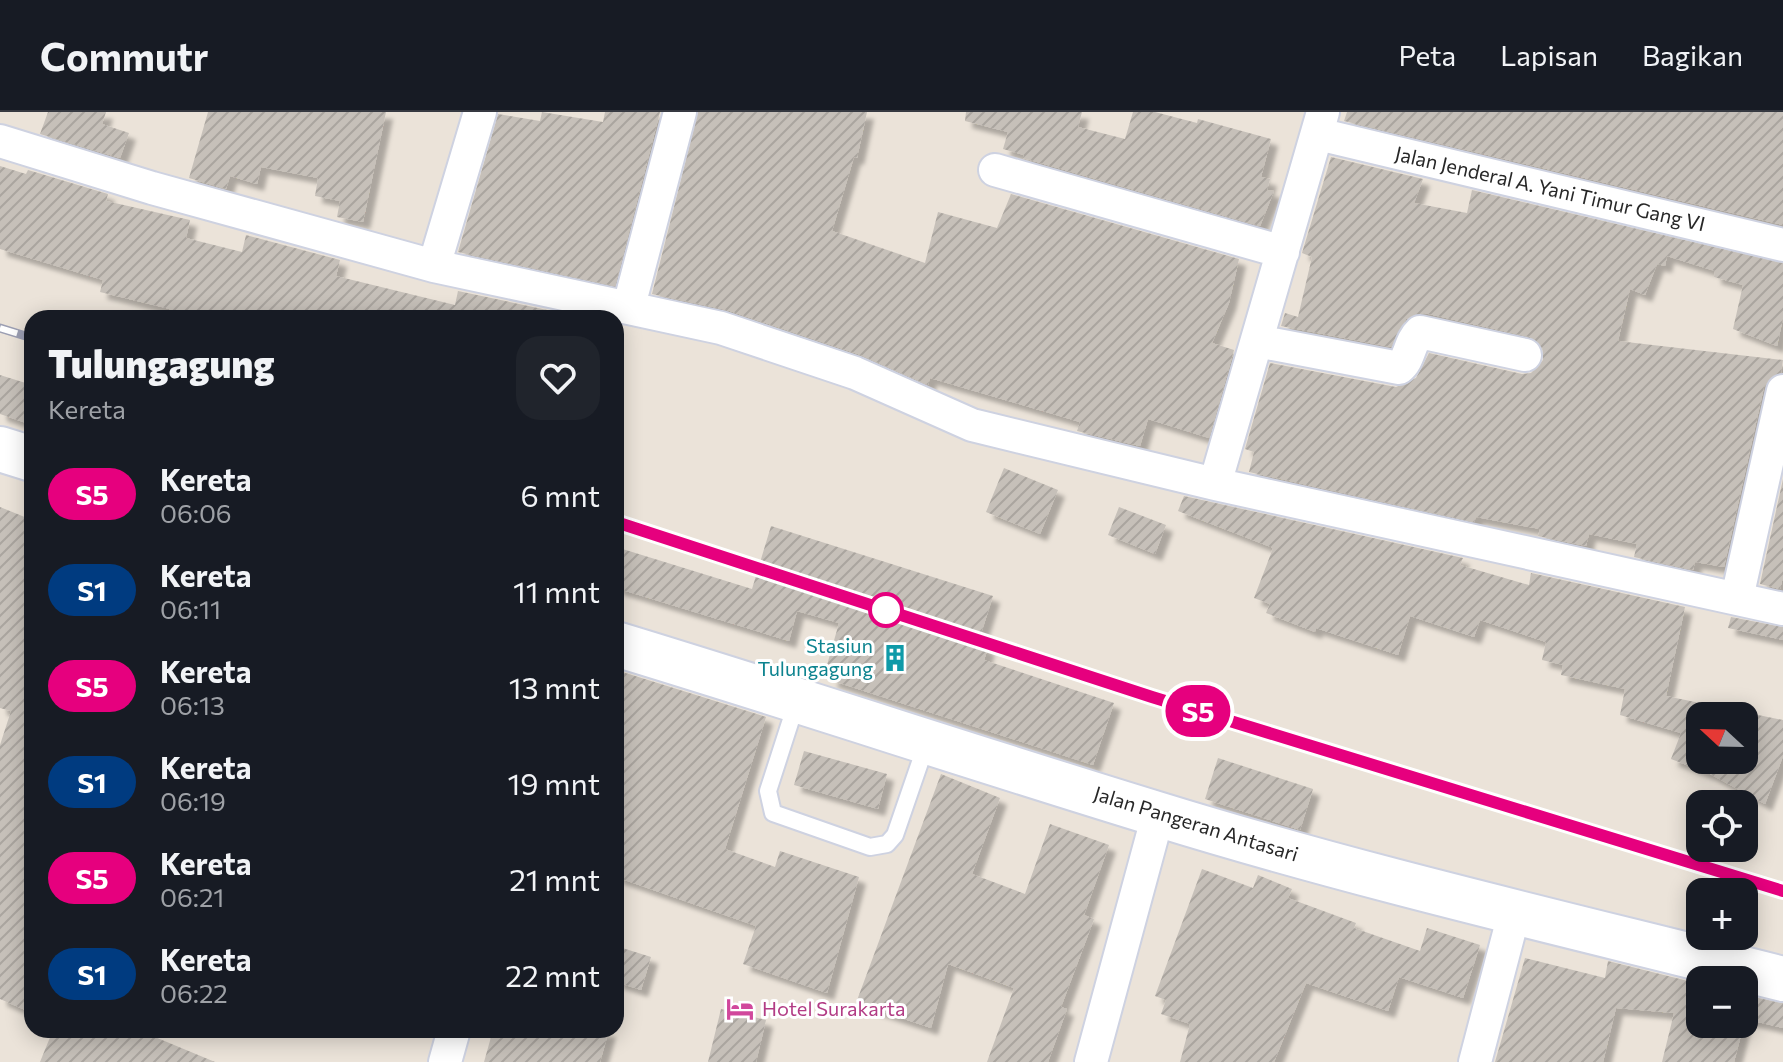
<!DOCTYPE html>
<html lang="id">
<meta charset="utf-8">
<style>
:root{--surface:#171b24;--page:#20242c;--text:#f1f3f6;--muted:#9ea1a6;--line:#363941}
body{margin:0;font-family:Commissioner,sans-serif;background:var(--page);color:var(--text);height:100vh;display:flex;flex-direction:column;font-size:30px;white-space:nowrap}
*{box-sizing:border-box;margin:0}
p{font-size:26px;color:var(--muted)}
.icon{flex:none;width:44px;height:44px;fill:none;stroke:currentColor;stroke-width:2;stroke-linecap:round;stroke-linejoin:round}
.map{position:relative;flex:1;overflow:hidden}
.drawer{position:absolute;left:24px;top:198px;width:600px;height:728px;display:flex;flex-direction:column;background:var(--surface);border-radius:24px;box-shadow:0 4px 20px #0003}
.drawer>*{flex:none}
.badge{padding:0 16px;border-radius:26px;font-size:28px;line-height:52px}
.needle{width:52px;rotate:292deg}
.tools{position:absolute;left:1686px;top:590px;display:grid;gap:16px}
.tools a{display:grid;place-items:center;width:72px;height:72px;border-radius:16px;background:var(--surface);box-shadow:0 4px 20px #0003;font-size:40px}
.map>.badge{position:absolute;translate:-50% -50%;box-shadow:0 0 0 4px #fff}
.round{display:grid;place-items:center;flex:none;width:84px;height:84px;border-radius:24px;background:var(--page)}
.overview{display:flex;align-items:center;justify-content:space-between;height:136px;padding:0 24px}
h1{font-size:38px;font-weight:800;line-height:60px}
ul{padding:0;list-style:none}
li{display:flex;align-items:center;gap:24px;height:96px;padding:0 24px}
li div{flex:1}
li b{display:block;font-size:30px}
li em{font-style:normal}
li .badge{min-width:88px;font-weight:700;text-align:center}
header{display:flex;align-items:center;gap:48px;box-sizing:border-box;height:112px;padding:0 40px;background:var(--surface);border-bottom:2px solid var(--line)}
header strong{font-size:38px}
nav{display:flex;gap:44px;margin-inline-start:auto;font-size:28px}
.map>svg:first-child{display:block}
.building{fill:url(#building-hatch);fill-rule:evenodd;filter:url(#shadow)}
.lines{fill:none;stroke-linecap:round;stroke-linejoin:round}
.service-casing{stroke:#ced2e1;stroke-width:20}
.minor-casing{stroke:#ced2e1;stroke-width:36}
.secondary-casing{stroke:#ced2e1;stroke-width:48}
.service{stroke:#fff;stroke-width:16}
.minor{stroke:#fff;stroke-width:32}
.secondary{stroke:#fff;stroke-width:44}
.rail-casing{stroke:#9c9fb3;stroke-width:9}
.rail{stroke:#fff;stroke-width:6;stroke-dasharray:18;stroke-linecap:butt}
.line-casing{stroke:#fff;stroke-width:18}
.line{stroke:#e6007e;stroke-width:12}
.stop-dot{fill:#fff;stroke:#e6007e;stroke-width:4}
.labels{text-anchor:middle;stroke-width:6;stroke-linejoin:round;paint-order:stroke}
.street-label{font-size:20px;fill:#282828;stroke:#fff}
.culture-label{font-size:20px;fill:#0d838f;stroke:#fff;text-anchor:end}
.hotel-label{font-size:20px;fill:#b23c85;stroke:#fff;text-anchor:start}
</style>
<header>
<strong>Commutr</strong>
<nav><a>Peta</a><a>Lapisan</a><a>Bagikan</a></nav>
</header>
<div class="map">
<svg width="1783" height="950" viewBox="0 0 1783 950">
<defs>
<pattern id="building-hatch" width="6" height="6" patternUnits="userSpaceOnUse" patternTransform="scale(2)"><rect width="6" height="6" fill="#c6c0b9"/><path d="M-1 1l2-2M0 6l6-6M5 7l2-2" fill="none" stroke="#aaa59f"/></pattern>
<filter id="shadow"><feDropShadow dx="7" dy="7" stdDeviation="2" flood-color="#0004"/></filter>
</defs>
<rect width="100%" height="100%" fill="#ebe3d9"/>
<path class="building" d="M48 0H106L102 12 129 21 120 46 40 22Z
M208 0H386L363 110 337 105 340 89 315 84 318 66 261 55 257 72 230 64 226 77 189 66Z
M542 0 603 10 605 0H660L615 174 458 140 498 2 540 9Z
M698 0H867L857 46 854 45 832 119 925 151 938 100 997 116 1011 82 1239 147 1229 191 1212 231 1234 238 1209 326 1148 307 1140 334 1077 319 1080 310 930 266 928 273 861 243 727 198 652 182Z
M966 0H1082L1078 15 1125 27 1133 0H1155L1197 11 1198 7 1271 27 1261 65 1270 67 1267 78 1274 79 1260 114 1023 46 1024 43 1003 37 1008 20 965 9Z
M1347 0H1783V113L1344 9Z
M1331 45 1423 67 1414 91 1467 101 1472 78 1783 151V206L1777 234 1733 217 1743 173 1714 165 1715 159 1667 144 1665 154 1657 152 1645 183 1630 177 1618 229 1783 248 1781 261 1770 266 1764 275 1724 455 1695 450 1693 458 1634 445 1637 432 1589 422 1586 434 1538 424 1540 417 1476 405 1474 410 1249 360 1254 340 1245 337 1270 251 1396 275 1416 266 1429 241 1522 262 1531 261 1543 248V237L1530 225 1424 201 1406 207 1391 235 1281 214 1285 201 1298 205 1312 145 1302 141Z
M0 54 26 62 28 58 108 82 106 89 190 108 186 126 242 140 246 123 340 148 336 164 455 193 458 179 585 206H168L170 197 100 180 103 168 0 137Z
M0 263 32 273V313L0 302Z
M1004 356 1058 378 1040 422 986 400Z
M1783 367V465L1780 477 1760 472Z
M1184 384 1463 446 1460 453 1529 473 1531 461 1685 495 1666 584 1783 608V644L1765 692 1710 662 1671 647 1681 621 1620 603 1625 577 1561 563 1563 553 1542 548 1546 530 1480 508 1474 525 1410 504 1398 543 1316 516 1315 520 1266 501 1270 492 1254 486 1273 436 1178 399ZM1700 604H1744V648H1700Z
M0 395 32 408V901L0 887V633L11 599 0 596Z
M1119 395 1166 413 1155 442 1108 423Z
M771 414 993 484 978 531 988 536 984 548 1114 591 1093 653 830 568 835 556 827 553 839 511 797 499 789 529 616 476V435L752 477Z
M1731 505 1783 515V528L1728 516Z
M616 558 766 605 725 737 775 755 780 739 859 765 827 881 743 852 756 814 616 765Z
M804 639 887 662 878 697 794 673Z
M1218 646 1313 677 1300 718 1205 687Z
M941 662 1000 686 972 762 1025 782 1050 712 1109 733 1084 803 1094 807 1061 895 1067 897 1048 950H987L1014 876 948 852 931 916 856 891Z
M1202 757 1253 776 1258 763 1292 777 1288 786 1356 811 1354 816 1420 839 1427 816 1480 833 1463 886 1399 865 1388 899 1306 871 1274 950H1180L1190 912 1161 902 1166 888 1155 884Z
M616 834 651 845 641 878 616 870Z
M1525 846 1605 866 1608 849 1700 872V912H1744L1734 950H1662L1674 901 1616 896 1603 950H1495Z
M1744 883 1783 891V916L1745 907 1744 912Z
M721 897 766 908 756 950H708Z
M53 918H138L215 950H40Z
M493 918H609L600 950H484Z"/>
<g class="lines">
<g class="service-casing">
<path id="service" d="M797 589 768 679 773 701 870 735 887 732 895 723 927 630"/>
</g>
<g class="minor-casing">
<path id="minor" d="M1318 22 1783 133
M0 29 152 76 434 154 721 216 855 261 972 313 1215 372 1783 497
M995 58 1283 140
M434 154 480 0
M629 194 680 0
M1257 229 1399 256C1410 248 1409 230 1420 220L1525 243
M1215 372 1323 0
M1737 486 1783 279
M445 950 454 918
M1091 950 1158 703
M1475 950 1514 802"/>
</g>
<g class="secondary-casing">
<path id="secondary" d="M0 337 32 347
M616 532C797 587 977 647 1157 702 1364 766 1574 814 1783 867"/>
</g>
<use href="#service" class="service"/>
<use href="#minor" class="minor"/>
<use href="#secondary" class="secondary"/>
<g class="rail-casing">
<path id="rail" d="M0 216 32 226
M616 410 750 453
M983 529 1783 779"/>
</g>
<use href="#rail" class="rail"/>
</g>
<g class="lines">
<g class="line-casing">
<path id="line" d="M616 410 1152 585 1783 779"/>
</g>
<use href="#line" class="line"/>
</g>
<defs>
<g id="building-bare" transform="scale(2.16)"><path d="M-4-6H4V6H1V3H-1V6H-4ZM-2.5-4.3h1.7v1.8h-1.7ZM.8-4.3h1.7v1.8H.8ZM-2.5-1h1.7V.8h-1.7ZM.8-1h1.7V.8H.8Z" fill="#0f9aa8" stroke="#fff" stroke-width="2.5" paint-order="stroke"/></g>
<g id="hotel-bare" transform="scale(2.16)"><path d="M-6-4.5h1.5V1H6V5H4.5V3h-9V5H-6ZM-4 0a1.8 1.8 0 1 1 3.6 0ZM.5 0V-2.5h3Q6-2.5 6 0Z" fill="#d1479c" stroke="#fff" stroke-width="2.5" paint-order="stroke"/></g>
</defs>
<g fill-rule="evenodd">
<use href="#building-bare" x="895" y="546"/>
<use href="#hotel-bare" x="740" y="897"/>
</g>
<circle class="stop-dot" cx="886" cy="498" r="16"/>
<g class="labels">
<g class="street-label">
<text transform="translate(1550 77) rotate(13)" y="7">Jalan Jenderal A. Yani Timur Gang VI</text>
<text transform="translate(1196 712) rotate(17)" y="7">Jalan Pangeran Antasari</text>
</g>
<g class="culture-label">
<text x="873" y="541">Stasiun<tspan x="873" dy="23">Tulungagung</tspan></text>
</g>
<g class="hotel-label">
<text x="762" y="904">Hotel Surakarta</text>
</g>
</g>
</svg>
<div class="tools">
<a><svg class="needle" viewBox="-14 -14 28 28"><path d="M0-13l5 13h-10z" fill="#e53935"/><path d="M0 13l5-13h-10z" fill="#9ea1a6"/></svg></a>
<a><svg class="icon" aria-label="locate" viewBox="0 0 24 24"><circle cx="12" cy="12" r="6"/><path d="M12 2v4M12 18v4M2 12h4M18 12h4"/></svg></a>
<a>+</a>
<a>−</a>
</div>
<b class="badge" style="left:1198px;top:599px;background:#e6007e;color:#fff">S5</b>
<section class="drawer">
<div class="overview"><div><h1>Tulungagung</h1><p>Kereta</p></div><a class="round"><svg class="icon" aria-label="heart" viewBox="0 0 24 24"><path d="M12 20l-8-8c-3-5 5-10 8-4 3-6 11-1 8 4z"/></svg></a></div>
<ul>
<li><span class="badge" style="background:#e6007e;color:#fff">S5</span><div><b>Kereta</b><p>06:06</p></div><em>6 mnt</em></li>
<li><span class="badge" style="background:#003b80;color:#fff">S1</span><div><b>Kereta</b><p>06:11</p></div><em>11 mnt</em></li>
<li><span class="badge" style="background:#e6007e;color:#fff">S5</span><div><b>Kereta</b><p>06:13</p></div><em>13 mnt</em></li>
<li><span class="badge" style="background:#003b80;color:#fff">S1</span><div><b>Kereta</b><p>06:19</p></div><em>19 mnt</em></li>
<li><span class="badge" style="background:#e6007e;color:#fff">S5</span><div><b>Kereta</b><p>06:21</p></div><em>21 mnt</em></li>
<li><span class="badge" style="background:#003b80;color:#fff">S1</span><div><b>Kereta</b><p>06:22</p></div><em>22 mnt</em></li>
</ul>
</section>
</div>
